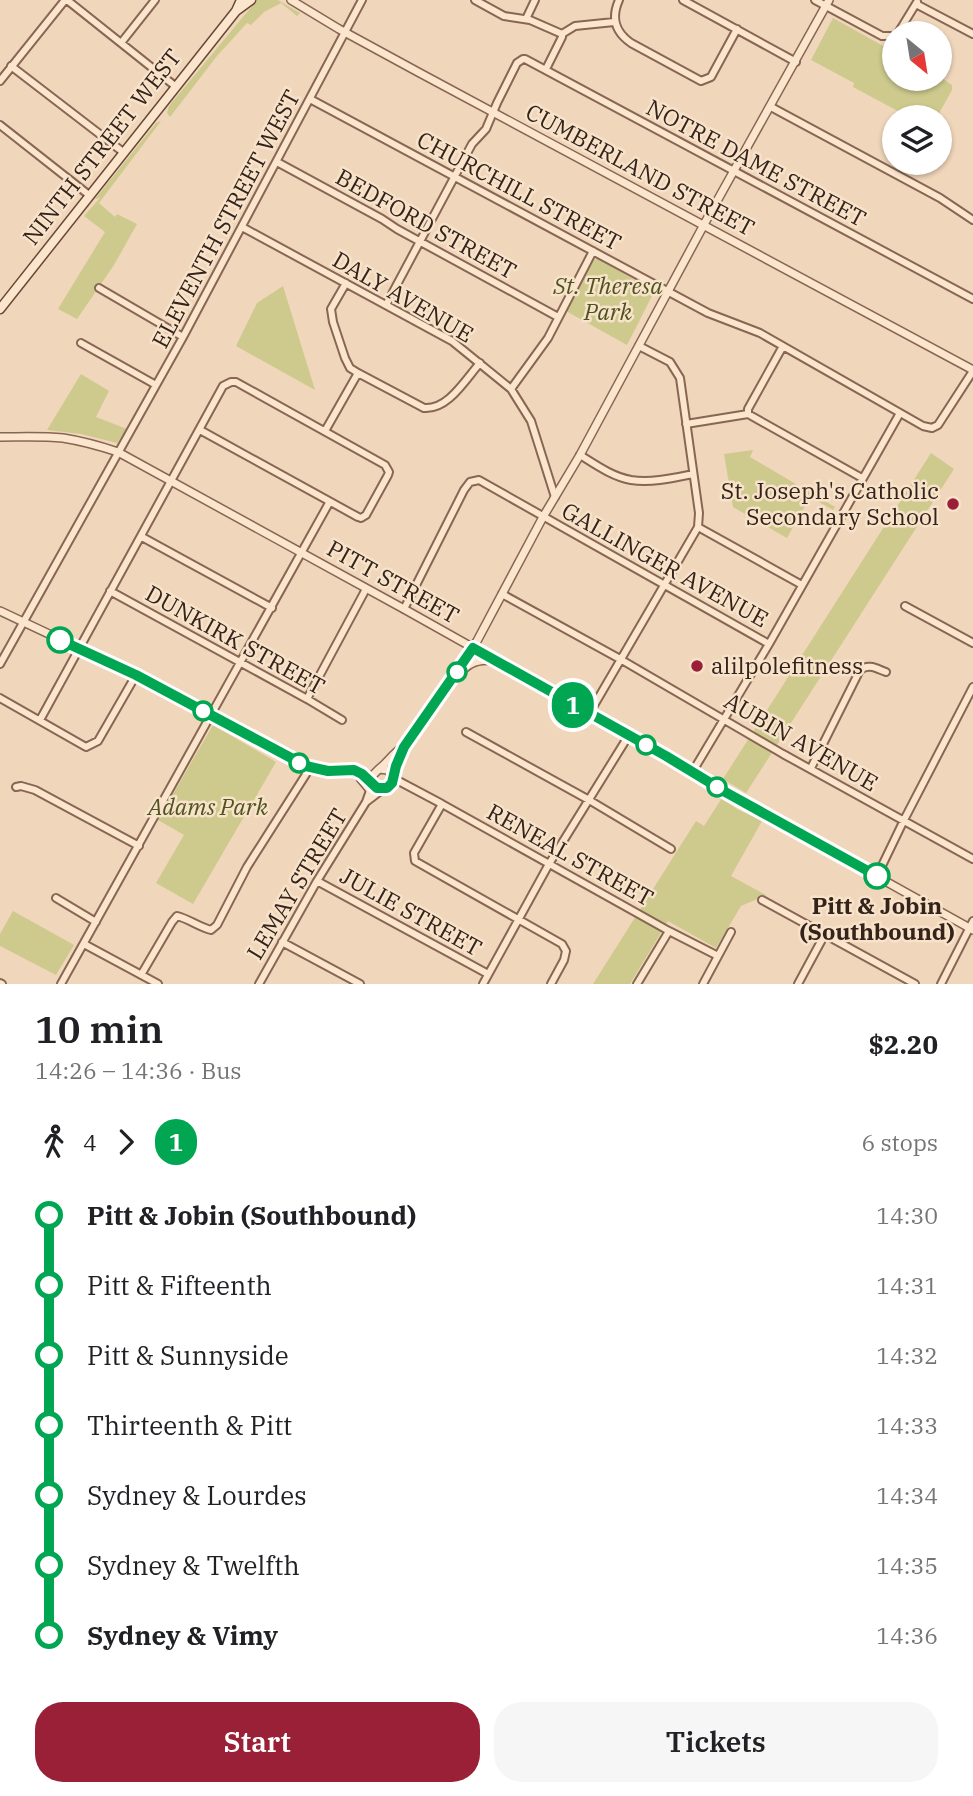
<!DOCTYPE html>
<meta charset="utf-8">
<style>
:root{--surface:#fff;--page:#f6f6f6;--text:#202124;--muted:#757577;--accent:#9a2037}
body{margin:0;font-family:"IBM Plex Serif",serif;background:var(--page);color:var(--text);height:100vh;display:flex;flex-direction:column;font-size:26px;white-space:nowrap}
*{box-sizing:border-box;margin:0}
p{font-size:23px;color:var(--muted)}
.icon{flex:none;width:38px;height:38px;fill:none;stroke:currentColor;stroke-width:2;stroke-linecap:round;stroke-linejoin:round}
.map{position:relative;height:984px;overflow:hidden}
.side{display:flex;flex-direction:column;background:var(--surface);flex:1}
.side>*{flex:none}
.badge{padding:0 14px;border-radius:23px;font-size:24px;line-height:46px}
.needle{width:46px;rotate:150deg}
.tools{position:absolute;left:882px;top:21px;display:grid;gap:14px}
.tools a{display:grid;place-items:center;width:70px;height:70px;border-radius:50%;background:var(--surface);box-shadow:0 2px 5px #0004;font-size:35px}
.map>.badge{position:absolute;translate:-50% -50%;box-shadow:0 0 0 4px #fff}
.legs{display:flex;align-items:center;gap:10px;height:77px;padding:0 35px;font-size:23px}
.legs p{margin-inline-start:auto}
.summary{display:flex;align-items:center;justify-content:space-between;height:119px;padding:0 35px}
h1{font-size:38px;font-weight:600;line-height:52px}
.action{display:flex;gap:14px;margin-top:auto;padding:14px 35px}
.action a{flex:1;height:80px;border-radius:28px;background:var(--accent);color:#fff;font-size:28px;font-weight:600;line-height:80px;text-align:center}
.action a+a{background:var(--page);color:var(--text)}
ul{padding:0 35px;list-style:none}
li{display:flex;align-items:center;gap:24px;height:70px;font-size:26px}
li i{display:grid;place-items:center;width:10px;height:100%;margin:0 9px;background:currentColor}
li i::after{content:'';width:18px;height:18px;margin:-9px;border:5px solid;border-radius:50%;background:var(--surface)}
li p{margin-inline-start:auto}
li:first-child i{background:linear-gradient(#0000 50%,currentColor 0)}
li:last-child i{background:linear-gradient(currentColor 50%,#0000 0)}
.map>svg:first-child{display:block}
.green{fill:#ceca8e}
.lines{fill:none;stroke-linecap:round;stroke-linejoin:round}
.minor-casing{stroke:#876653;stroke-width:10}
.tertiary-casing{stroke:#876653;stroke-width:10}
.secondary-casing{stroke:#694737;stroke-width:11}
.minor{stroke:#fbe5cd;stroke-width:6}
.tertiary{stroke:#fbe5cd;stroke-width:7}
.secondary{stroke:#fbe5cd;stroke-width:8}
.line-1-casing{stroke:#fff;stroke-width:16}
.line-1{stroke:#00a651;stroke-width:10}
.poi-dot{fill:#9a2037;stroke:#f7e2ca;stroke-width:2.5}
.stop-1-dot{fill:#fff;stroke:#00a651;stroke-width:3.5}
.labels{text-anchor:middle;stroke-width:5;stroke-linejoin:round;paint-order:stroke}
.street-label{font-size:23px;fill:#35221a;stroke:#f7e2ca}
.park-label{font-size:23px;font-style:italic;fill:#4f531f;stroke:#f7e2ca}
.poi-label{font-size:23px;fill:#35221a;stroke:#f7e2ca;text-anchor:end}
.stop-label{font-size:23px;font-weight:bold;fill:#35221a;stroke:#f7e2ca}
</style>
<div class="map">
<svg width="973" height="984" viewBox="0 0 973 984">
<rect width="100%" height="100%" fill="#f0d6ba"/>
<path class="green" d="M257 0H278L300 13 297 16 281 3 264 12 251 25 247 23 217 56 170 117 167 113 169 106Z
M833 18 894 52V79H940V77L952 85V90L937 117H909L853 87 854 83 811 60Z
M161 121 99 203 115 217 117 214 137 224 114 265 77 319 58 309 105 232 84 216 100 198 95 199 156 123Z
M598 258 654 292 627 345 566 311 594 260Z
M283 286 315 390 236 346 257 303Z
M81 374 109 391 96 417 127 429 117 443 81 434 47 430Z
M753 450 750 457 835 507 833 510 810 497 787 538 733 507 724 454Z
M931 453 954 469 746 793 723 779Z
M213 725 276 762 193 904 156 883 184 835 158 820Z
M722 798 737 809 762 821 731 876 766 895 741 906 716 948 668 921 630 984H593L696 821 704 826Z
M13 911 74 945 56 975 0 946V934Z"/>
<g class="lines">
<g class="minor-casing">
<path id="minor" d="M67 0 175 86
M475 0 504 16 530 20 562 34
M619 0C611 18 615 32 631 43L701 81 711 77 737 29
M683 0 796 62
M815 0 882 36H894
M916 4 973 34
M526 19 535 0
M898 33 917 2
M121 43 155 0
M11 66 123 152
M546 69 562 37V34L575 26 614 22
M0 81 65 0
M310 99 708 313 760 333 923 426 932 428 938 425 973 371
M771 107 940 198 973 220
M0 125 89 195
M277 162 382 219 397 229 558 317
M242 227 452 341 511 389 531 421 555 497
M346 283 331 309 333 322 345 358 350 368 358 373 424 408C448 410 465 380 480 363
M99 288 183 337
M386 305 472 144 486 129 497 103 517 63 523 59H525L973 299
M81 343 156 385
M639 346 670 362 680 378 699 513 698 527 802 585
M511 389 548 338 593 251
M748 414V409L783 346
M686 424 748 414 862 478
M325 431 358 373
M580 455C596 465 613 477 631 480 652 483 673 478 693 474
M142 537 272 608
M110 591 307 699 342 720
M502 594 620 659 783 754 973 859
M905 606 973 643
M404 609 464 490 470 482 479 480 769 644
M0 664 183 337 362 0
M0 698 86 747 98 741 136 675
M307 699 366 589
M589 714 698 527
M40 720 223 386 231 382H236L385 465 389 472 388 475 366 515 361 518 358 517 200 430
M466 732 589 800 671 849
M811 768 860 670C869 663 877 669 886 672
M693 771 769 644 900 413
M393 778 442 804 669 931 718 956
M16 787 21 786 35 790 139 846
M366 802 383 789
M442 804 414 853 415 861 562 944 566 951 564 960 551 984
M877 876 904 820 973 687
M317 881 488 974
M56 898 96 922
M762 900 915 984
M282 942 360 984
M84 944 158 984
M141 975 172 922 177 916C189 919 199 927 211 930L217 925 247 867 310 768
M0 983 2 984
M61 984 329 503
M259 984 317 881 366 802 372 785
M483 984 549 864 629 735
M637 984 669 931
M703 984 731 932
M798 984 825 934
M941 984 973 921"/>
</g>
<g class="tertiary-casing">
<path id="tertiary" d="M291 0 339 29 418 72 973 370
M0 437C21 437 42 436 63 438 82 441 100 446 118 452L404 609 693 771 727 793 973 930
M0 611 136 675 306 767 328 771 354 770 362 774 379 789H385L391 785 395 766 404 747 440 696 477 641 543 517 580 455 707 219 829 0
M461 672C470 662 478 660 491 660
M379 769C388 762 393 753 403 747
M360 778 370 790
M372 782 373 775 379 769 388 770 392 777"/>
</g>
<g class="secondary-casing">
<path id="secondary" d="M236 11 251 0
M0 309 236 11 241 0"/>
</g>
<use href="#minor" class="minor"/>
<use href="#tertiary" class="tertiary"/>
<use href="#secondary" class="secondary"/>
</g>
<g class="lines">
<g class="line-1-casing">
<path id="line-1" d="M60 640 136 675 306 766 328 771 354 770 362 774 377 788H387L392 783 396 766 404 747 473 648 666 756 727 793 877 876"/>
</g>
<use href="#line-1" class="line-1"/>
</g>
<g class="poi-dot">
<circle cx="953" cy="504" r="7"/>
<circle cx="697" cy="666" r="7"/>
</g>
<g class="stop-1-dot">
<circle cx="60" cy="640" r="12"/>
<circle cx="457" cy="672" r="9"/>
<circle cx="203" cy="711" r="9"/>
<circle cx="646" cy="745" r="9"/>
<circle cx="299" cy="763" r="9"/>
<circle cx="717" cy="787" r="9"/>
<circle cx="877" cy="876" r="12"/>
</g>
<g class="labels">
<g class="street-label">
<text transform="translate(102 147) rotate(-52)" y="8">NINTH STREET WEST</text>
<text transform="translate(756 163) rotate(28)" y="8">NOTRE DAME STREET</text>
<text transform="translate(640 170) rotate(28)" y="8">CUMBERLAND STREET</text>
<text transform="translate(519 191) rotate(28)" y="8">CHURCHILL STREET</text>
<text transform="translate(226 219) rotate(-62)" y="8">ELEVENTH STREET WEST</text>
<text transform="translate(426 224) rotate(29)" y="8">BEDFORD STREET</text>
<text transform="translate(403 297) rotate(30)" y="8">DALY AVENUE</text>
<text transform="translate(665 565) rotate(29)" y="8">GALLINGER AVENUE</text>
<text transform="translate(393 582) rotate(29)" y="8">PITT STREET</text>
<text transform="translate(235 640) rotate(29)" y="8">DUNKIRK STREET</text>
<text transform="translate(801 742) rotate(30)" y="8">AUBIN AVENUE</text>
<text transform="translate(570 855) rotate(29)" y="8">RENEAL STREET</text>
<text transform="translate(297 884) rotate(-59)" y="8">LEMAY STREET</text>
<text transform="translate(411 912) rotate(29)" y="8">JULIE STREET</text>
</g>
<g class="park-label">
<text x="608" y="294">St. Theresa<tspan x="608" dy="26">Park</tspan></text>
<text x="208" y="815">Adams Park</text>
</g>
<g class="poi-label">
<text x="939" y="499">St. Joseph's Catholic<tspan x="939" dy="26">Secondary School</tspan></text>
<text x="711" y="674" text-anchor="start">alilpolefitness</text>
</g>
<g class="stop-label">
<text x="877" y="914">Pitt &amp; Jobin<tspan x="877" dy="26">(Southbound)</tspan></text>
</g>
</g>
</svg>
<div class="tools">
<a><svg class="needle" viewBox="-14 -14 28 28"><path d="M0-13l5 13h-10z" fill="#e53935"/><path d="M0 13l5-13h-10z" fill="#757577"/></svg></a>
<a><svg class="icon" aria-label="layers" viewBox="0 0 24 24"><path d="M12 4l9 5-9 5-9-5zM3 14l9 5 9-5"/></svg></a>
</div>
<b class="badge" style="left:573px;top:705px;background:#00a651;color:#fff">1</b>
</div>
<section class="side">
<div class="summary"><div><h1>10 min</h1><p>14:26 – 14:36 · Bus</p></div><b>$2.20</b></div>
<div class="legs"><svg class="icon" aria-label="walk" viewBox="0 0 24 24"><circle cx="13" cy="4" r="2"/><path d="M13 8l-2 6 4 7M11 14l-3 7M7 12l3-4h3l4 4"/></svg>4<svg class="icon" aria-label="forward" viewBox="0 0 24 24"><path d="M9 5l7 7-7 7"/></svg><b class="badge" style="background:#00a651;color:#fff">1</b><p>6 stops</p></div>
<ul>
<li><i style="color:#00a651"></i><b>Pitt &amp; Jobin (Southbound)</b><p>14:30</p></li>
<li><i style="color:#00a651"></i><span>Pitt &amp; Fifteenth</span><p>14:31</p></li>
<li><i style="color:#00a651"></i><span>Pitt &amp; Sunnyside</span><p>14:32</p></li>
<li><i style="color:#00a651"></i><span>Thirteenth &amp; Pitt</span><p>14:33</p></li>
<li><i style="color:#00a651"></i><span>Sydney &amp; Lourdes</span><p>14:34</p></li>
<li><i style="color:#00a651"></i><span>Sydney &amp; Twelfth</span><p>14:35</p></li>
<li><i style="color:#00a651"></i><b>Sydney &amp; Vimy</b><p>14:36</p></li>
</ul>
<div class="action"><a>Start</a><a>Tickets</a></div>
</section>
